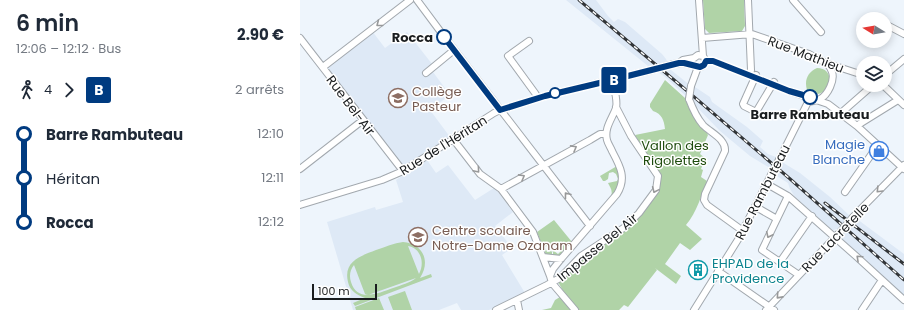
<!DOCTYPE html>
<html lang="fr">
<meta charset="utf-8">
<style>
:root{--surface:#fff;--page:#f6f6f7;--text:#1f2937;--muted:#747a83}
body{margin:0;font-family:Poppins,sans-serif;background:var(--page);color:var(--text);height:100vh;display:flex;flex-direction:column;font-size:15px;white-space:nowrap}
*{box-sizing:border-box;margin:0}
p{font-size:13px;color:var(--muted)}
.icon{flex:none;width:22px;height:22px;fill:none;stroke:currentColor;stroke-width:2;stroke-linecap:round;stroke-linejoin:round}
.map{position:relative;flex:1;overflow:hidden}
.details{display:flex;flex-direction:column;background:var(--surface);width:300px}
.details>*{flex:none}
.badge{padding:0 8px;border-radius:3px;font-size:14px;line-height:26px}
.needle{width:26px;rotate:281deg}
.controls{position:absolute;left:556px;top:12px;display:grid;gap:8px}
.controls a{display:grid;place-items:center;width:36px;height:36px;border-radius:50%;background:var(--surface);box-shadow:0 2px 10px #0003;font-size:20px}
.scale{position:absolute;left:12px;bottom:10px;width:65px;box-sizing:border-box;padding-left:4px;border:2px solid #1a1d1f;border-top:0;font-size:11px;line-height:14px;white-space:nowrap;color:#1a1d1f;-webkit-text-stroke:3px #fff;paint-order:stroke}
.map>.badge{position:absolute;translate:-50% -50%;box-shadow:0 0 0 2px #fff}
.legs{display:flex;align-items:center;gap:6px;height:44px;padding:0 16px;font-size:13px}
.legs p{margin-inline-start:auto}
.headline{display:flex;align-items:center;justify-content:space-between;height:68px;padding:0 16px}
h1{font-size:22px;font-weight:600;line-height:30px}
ul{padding:0 16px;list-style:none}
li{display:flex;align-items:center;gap:14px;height:44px;font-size:15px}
li i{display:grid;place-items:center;width:6px;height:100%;margin:0 5px;background:currentColor}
li i::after{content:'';width:10px;height:10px;margin:-5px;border:3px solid;border-radius:50%;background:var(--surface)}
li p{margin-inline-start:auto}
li:first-child i{background:linear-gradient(#0000 50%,currentColor 0)}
li:last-child i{background:linear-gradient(currentColor 50%,#0000 0)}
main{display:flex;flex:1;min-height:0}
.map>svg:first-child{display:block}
.built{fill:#dee9f6}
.green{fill:#b0d3a7;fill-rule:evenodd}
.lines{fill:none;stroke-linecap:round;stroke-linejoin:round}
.minor-casing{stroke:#a2a8ae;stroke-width:8}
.minor{stroke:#fff;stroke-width:6}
.rail-casing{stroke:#323538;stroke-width:3}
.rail{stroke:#fff;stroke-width:1.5;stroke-dasharray:4.5;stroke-linecap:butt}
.minor-bridge-casing{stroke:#a2a8ae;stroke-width:8;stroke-linecap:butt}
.minor-bridge{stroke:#fff;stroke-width:6}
.oneway{stroke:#98999a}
.line-1-casing{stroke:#fff;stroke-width:9}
.line-1{stroke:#003b80;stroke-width:6}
.stop-1-dot{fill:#fff;stroke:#003b80;stroke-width:2}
.labels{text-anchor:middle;stroke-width:3;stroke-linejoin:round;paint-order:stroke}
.stop-label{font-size:13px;font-weight:bold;fill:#1a1d1f;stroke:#fff;text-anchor:end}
.street-label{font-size:13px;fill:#1a1d1f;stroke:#fff}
.education-label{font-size:13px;fill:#785e54;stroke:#fff;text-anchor:start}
.shop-label{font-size:13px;fill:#366cbe;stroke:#fff;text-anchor:end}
.park-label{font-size:13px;fill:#1f4c0e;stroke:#fff}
.culture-label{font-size:13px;fill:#0d838f;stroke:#fff;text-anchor:start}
</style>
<main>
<section class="details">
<div class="headline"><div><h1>6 min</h1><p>12:06 – 12:12 · Bus</p></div><b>2.90 €</b></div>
<div class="legs"><svg class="icon" aria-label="walk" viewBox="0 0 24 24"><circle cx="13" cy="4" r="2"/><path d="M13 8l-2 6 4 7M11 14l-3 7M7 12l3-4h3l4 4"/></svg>4<svg class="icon" aria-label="forward" viewBox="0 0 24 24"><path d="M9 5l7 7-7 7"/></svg><b class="badge" style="background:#003b80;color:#fff">B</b><p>2 arrêts</p></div>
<ul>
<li><i style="color:#003b80"></i><b>Barre Rambuteau</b><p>12:10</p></li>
<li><i style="color:#003b80"></i><span>Héritan</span><p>12:11</p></li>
<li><i style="color:#003b80"></i><b>Rocca</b><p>12:12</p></li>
</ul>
</section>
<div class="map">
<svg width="604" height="310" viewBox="0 0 604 310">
<rect width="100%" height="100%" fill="#eef5fc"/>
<path class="built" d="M266 0H296L308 16 314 22 318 19 325 22 362 54 366 59 371 70 391 86 395 87 410 97 412 102 447 127 463 141 460 147 468 154 476 157 482 162 500 173 530 197 550 216 557 219 604 254V295L543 240 542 238 543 233 537 229 533 230 530 228 495 197 490 189 488 183 475 175 470 168 450 156 420 131 389 99 364 76 348 66Z
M72 31 85 48 107 32 132 64 123 71 127 76 133 72 150 95 130 110 150 137 104 167 27 67Z
M127 160 136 173 148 165 175 200 194 188 199 193 213 212 195 226 212 248 202 255 225 293 189 310H161L157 303 139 310H53L27 222 75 207 76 210 103 202 96 180Z"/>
<path class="green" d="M403 0H444L445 26 442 31 409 33 405 29Z
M517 68C535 68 532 91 518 94L507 90C504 80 508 72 517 68Z
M365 80 385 98 388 106 399 125 407 133 408 135 400 154 405 158 401 169 403 170 401 177 407 181C401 196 397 212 386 225L402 239 390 250 380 243 365 264 381 276 376 284 355 268 357 270 328 307 324 305 319 310H234H242L251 308 255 300 265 294 258 282 282 259 294 250 326 230 339 217 359 189 360 178 335 135 365 129C364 120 362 114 353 111L350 107V104Z
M317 166C321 178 320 187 311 197H310C314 192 310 187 308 183L317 181 318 179 316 174 313 172 309 173 308 179 305 181H303L300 176Z
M254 220 272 242 259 257 253 256V252H252L254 251 258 254 263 249C257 244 251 243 245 247L247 252 251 251 252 252V257L246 255 237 232Z
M103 242C123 244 131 261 120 278L131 274 132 277 55 306 53 303 65 298C57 295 50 291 48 282 43 261 61 256 76 250 85 247 94 243 103 242ZM108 246C121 248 125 263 119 274ZM54 265 65 294 68 295 116 278C110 283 101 285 93 288 79 293 57 303 51 282 49 276 50 270 54 265Z
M105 291 112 310H93L88 297Z
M79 298 84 310H56L55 307Z"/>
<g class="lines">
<g class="minor-casing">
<path id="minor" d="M117 0 143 35 290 226
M399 0 403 56
M448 0 451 70 450 75
M493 0 521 32
M585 24 604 34
M0 38 103 171
M402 38 452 34 509 54 526 63 563 75
M229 41 208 56 235 93 238 98
M406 61H413L489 91 528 104 557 126 604 169
M373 64 384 63 401 67 404 65 406 61 403 56 398 55 394 58 383 60 379 63
M23 67 110 0
M126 73 154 50
M456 75 443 104 444 106 456 112 474 82
M585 75 604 59
M583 85 604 105
M391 86 398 67
M389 99C392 107 397 118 403 125 411 133 426 139 425 151L405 194 404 200 407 205 443 231
M541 113 573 85
M557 126 561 123 598 100
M153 139 180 174 201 189 233 232 250 276
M480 158 508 102C512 101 517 101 520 99 528 95 535 80 532 72 531 68 529 66 527 64
M0 169 63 120
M467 184 488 196 557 257 604 300
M201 189 290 140 300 134H306
M545 192 578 145
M488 196 462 250 499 275
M0 205 82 180 103 171 194 113 200 110 245 96 352 70
M456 207 477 219
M553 217 604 165
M243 257 261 259
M480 262 512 216
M418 271 474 310
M217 300 219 310
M196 310 247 285 260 278 281 256 325 227 339 213 356 190 358 176 331 136 316 107
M275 310 252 283 250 276 253 269 261 259 317 194C327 178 320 166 312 151 311 148 308 144 307 140 304 128 312 119 316 108 318 99 314 89 312 80
M394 310 439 238 473 171
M466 310 538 234
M562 310 582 280"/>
</g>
<use href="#minor" class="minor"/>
<g class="rail-casing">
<path id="rail" d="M279 0 386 90 489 178 604 280
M525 203 604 264"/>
</g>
<use href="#rail" class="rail"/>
<g class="minor-bridge-casing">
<path id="minor-bridge" d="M352 70 373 64
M389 99 391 86
M473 171 480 158
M540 232 553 217"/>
</g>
<use href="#minor-bridge" class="minor-bridge"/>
</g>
<defs><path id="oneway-chevron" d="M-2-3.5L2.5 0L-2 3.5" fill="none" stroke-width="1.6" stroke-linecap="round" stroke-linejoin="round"/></defs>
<g class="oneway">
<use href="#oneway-chevron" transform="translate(79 24) rotate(142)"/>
<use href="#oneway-chevron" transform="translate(274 148) rotate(-29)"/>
<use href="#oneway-chevron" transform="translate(177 170) rotate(50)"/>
<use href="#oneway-chevron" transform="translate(222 177) rotate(-29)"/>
<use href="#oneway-chevron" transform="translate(355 190) rotate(114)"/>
<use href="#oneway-chevron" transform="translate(579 190) rotate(134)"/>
<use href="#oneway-chevron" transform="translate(267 195) rotate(-128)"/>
<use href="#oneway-chevron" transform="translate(469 235) rotate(115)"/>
<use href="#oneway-chevron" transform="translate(559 258) rotate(-137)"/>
<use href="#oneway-chevron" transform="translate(479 296) rotate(132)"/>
</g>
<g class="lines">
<g class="line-1-casing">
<path id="line-1" d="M144 37 200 110 245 96 312 80 379 63H384L400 67 404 65 406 61H413L489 91 510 97"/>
</g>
<use href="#line-1" class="line-1"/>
</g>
<defs>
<g id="school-ring" transform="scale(1)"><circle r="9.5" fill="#fff" stroke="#8d6e63" stroke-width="1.5"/><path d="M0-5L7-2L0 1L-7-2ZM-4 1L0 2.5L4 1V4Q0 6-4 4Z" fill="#8d6e63"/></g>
<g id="shop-ring" transform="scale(1)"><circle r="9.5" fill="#fff" stroke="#3f7fe0" stroke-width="1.5"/><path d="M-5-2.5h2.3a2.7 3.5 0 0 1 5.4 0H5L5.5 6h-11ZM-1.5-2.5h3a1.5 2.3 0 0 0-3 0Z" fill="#3f7fe0"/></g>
<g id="building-ring" transform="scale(1)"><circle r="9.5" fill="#fff" stroke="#0f9aa8" stroke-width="1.5"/><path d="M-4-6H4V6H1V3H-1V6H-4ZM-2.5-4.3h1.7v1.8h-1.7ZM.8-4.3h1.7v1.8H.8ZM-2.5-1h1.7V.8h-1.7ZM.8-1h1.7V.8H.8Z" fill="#0f9aa8"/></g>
</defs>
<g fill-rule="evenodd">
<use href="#school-ring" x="98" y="98"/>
<use href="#shop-ring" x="579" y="151"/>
<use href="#school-ring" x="118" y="237"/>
<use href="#building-ring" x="398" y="270"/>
</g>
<g class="stop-1-dot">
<circle cx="144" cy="37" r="7"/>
<circle cx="255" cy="93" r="5"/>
<circle cx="510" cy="97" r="7"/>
</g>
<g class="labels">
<g class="stop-label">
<text x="133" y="42">Rocca</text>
<text x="510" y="119" text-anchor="middle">Barre Rambuteau</text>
</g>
<g class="street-label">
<text transform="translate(506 54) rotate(21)" y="5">Rue Mathieu</text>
<text transform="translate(51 105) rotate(53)" y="5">Rue Bel-Air</text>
<text transform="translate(143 145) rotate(-32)" y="5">Rue de l'Héritan</text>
<text transform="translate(462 192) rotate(-63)" y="5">Rue Rambuteau</text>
<text transform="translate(535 237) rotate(-46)" y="5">Rue Lacretelle</text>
<text transform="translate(297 247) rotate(-39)" y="5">Impasse Bel Air</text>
</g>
<g class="education-label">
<text x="112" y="96">Collège<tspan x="112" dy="15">Pasteur</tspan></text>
<text x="132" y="235">Centre scolaire<tspan x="132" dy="15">Notre-Dame Ozanam</tspan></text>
</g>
<g class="shop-label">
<text x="565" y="149">Magie<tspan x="565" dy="15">Blanche</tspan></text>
</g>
<g class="park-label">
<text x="375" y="150">Vallon des<tspan x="375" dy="15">Rigolettes</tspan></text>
</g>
<g class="culture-label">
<text x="412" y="268">EHPAD de la<tspan x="412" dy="15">Providence</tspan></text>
</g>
</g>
</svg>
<div class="controls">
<a><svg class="needle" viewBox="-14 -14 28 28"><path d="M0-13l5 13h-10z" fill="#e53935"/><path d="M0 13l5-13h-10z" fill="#747a83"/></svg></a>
<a><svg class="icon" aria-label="layers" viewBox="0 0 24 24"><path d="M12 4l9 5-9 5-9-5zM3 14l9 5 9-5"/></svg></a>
</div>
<div class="scale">100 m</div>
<b class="badge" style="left:314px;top:80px;background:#003b80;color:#fff">B</b>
</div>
</main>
